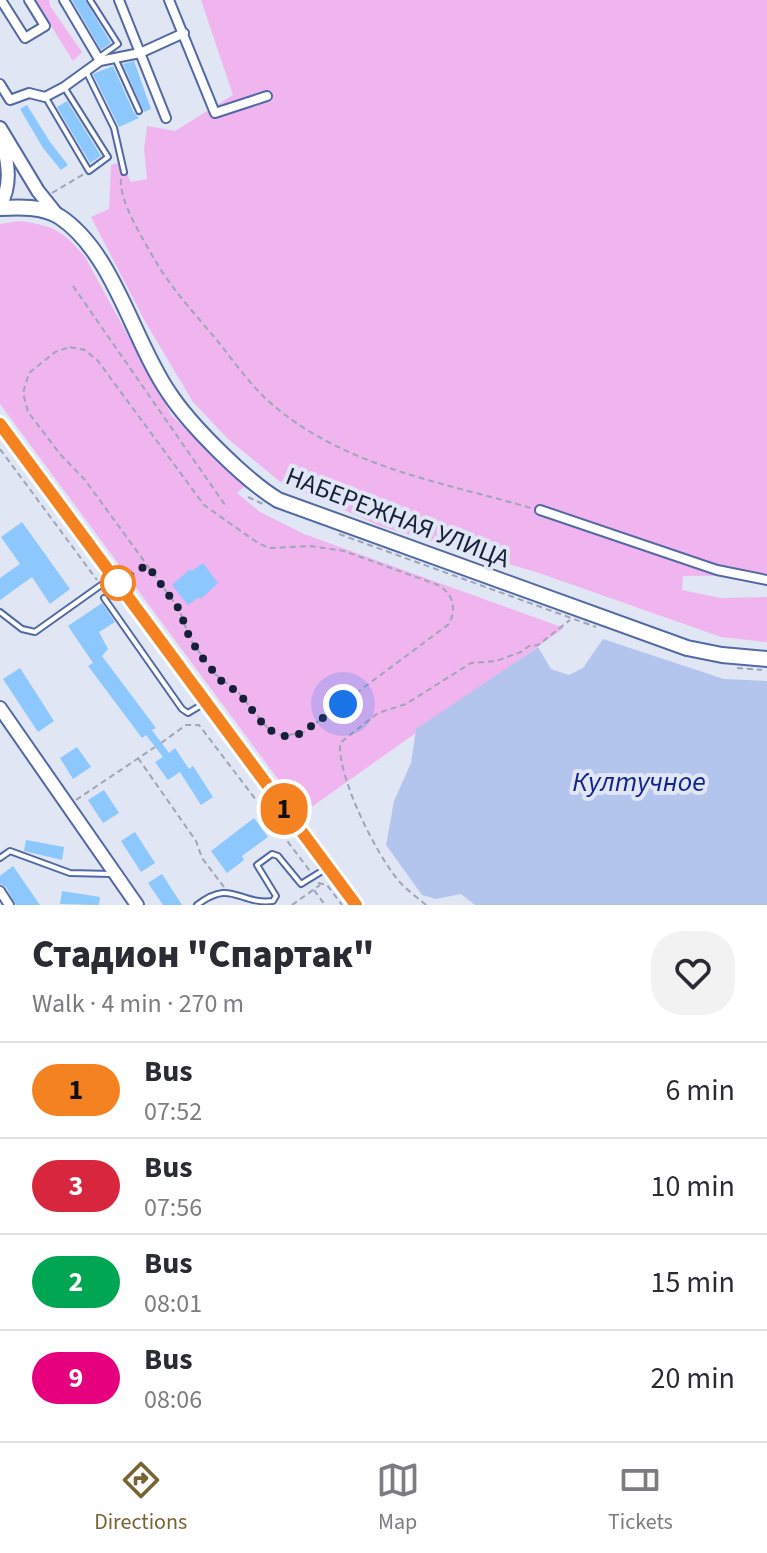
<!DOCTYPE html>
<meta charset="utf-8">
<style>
:root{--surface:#fff;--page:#f2f2f3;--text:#2b2b33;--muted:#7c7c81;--line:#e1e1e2;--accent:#786433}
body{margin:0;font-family:"Source Sans 3",sans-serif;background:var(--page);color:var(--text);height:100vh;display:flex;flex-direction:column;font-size:30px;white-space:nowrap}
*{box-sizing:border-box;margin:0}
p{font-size:26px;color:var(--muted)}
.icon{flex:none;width:44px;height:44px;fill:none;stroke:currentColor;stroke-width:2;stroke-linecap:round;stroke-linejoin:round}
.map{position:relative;height:905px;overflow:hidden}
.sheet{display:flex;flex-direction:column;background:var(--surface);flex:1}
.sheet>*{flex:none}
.badge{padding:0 16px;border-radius:26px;font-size:28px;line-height:52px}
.you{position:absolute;width:40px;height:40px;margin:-20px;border:6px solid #fff;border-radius:50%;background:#1a73e8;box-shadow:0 0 0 12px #1a73e833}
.map>.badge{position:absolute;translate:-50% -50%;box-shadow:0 0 0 4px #fff}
.round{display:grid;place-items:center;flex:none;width:84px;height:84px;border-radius:32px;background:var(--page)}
.head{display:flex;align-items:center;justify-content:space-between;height:136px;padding:0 32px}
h1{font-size:38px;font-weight:800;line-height:60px}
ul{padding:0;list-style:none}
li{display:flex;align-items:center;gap:24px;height:96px;padding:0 32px;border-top:2px solid var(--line)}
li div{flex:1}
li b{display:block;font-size:30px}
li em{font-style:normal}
li .badge{min-width:88px;font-weight:700;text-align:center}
.menu{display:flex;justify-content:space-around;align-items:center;height:112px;border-top:2px solid var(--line);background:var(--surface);font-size:22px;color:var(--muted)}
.menu a{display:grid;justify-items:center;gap:4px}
.menu .active{color:var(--accent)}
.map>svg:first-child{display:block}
.green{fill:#f0b5ef}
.water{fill:#b4c5ed}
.building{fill:#8cc7fe}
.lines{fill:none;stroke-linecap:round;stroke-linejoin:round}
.service-casing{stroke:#5269a5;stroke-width:8}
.minor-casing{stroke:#5269a5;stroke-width:12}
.secondary-casing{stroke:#5269a5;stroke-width:16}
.primary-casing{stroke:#5269a5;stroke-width:18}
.path{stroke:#9ea5b7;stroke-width:2;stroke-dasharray:6 4;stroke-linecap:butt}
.service{stroke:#fff;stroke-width:4}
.minor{stroke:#fff;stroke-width:8}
.secondary{stroke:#fff;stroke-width:12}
.primary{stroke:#fff;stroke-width:14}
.line-casing{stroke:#fff;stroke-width:18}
.line{stroke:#f58220;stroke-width:12}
.walk{stroke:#172039;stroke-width:8;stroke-dasharray:0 14.4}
.stop-dot{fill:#fff;stroke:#f58220;stroke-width:4}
.labels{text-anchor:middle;stroke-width:8;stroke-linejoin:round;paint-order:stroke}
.street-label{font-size:26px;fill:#172039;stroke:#e0e6f4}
.water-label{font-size:28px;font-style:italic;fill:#122492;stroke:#e0e6f4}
</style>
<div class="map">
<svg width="767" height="905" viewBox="0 0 767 905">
<rect width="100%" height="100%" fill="#e0e6f4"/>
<path class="green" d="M35 0H49L50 6 82 52 73 61Z
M201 0H767V575L683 576 682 590 721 598 767 597V642L721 637 539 573 380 526 279 481 227 438 193 402 146 323 91 217 109 209 111 165 121 162 131 182 147 179 144 149 147 126 175 131 233 95Z
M20 221C54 226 62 230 85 257L172 416 245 486 237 493 260 512 304 534 564 628 303 813 0 404V224Z"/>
<path class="water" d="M603 639 724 679 767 681V905H475L461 894 436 899 422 895 386 845 394 801 411 763 416 729 538 647 551 669 569 675 583 668Z"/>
<path class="building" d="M72 0H85L111 43 101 50Z
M134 61 151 109 144 112 123 64Z
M113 66 134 113 139 118 119 127 93 74Z
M67 101 101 156 90 163 57 107Z
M27 105 50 142 68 165 61 170 43 148 20 109Z
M22 522 70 589 50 604 32 577 0 600V578L20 564 1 537Z
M203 563 218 583 201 599 199 597 188 605 172 585 190 569 192 571Z
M102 603 115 622 99 632 108 649 102 656 156 728 152 730 169 753 175 748 189 769 193 766 213 797 201 805 180 772 168 780 155 762 163 757 146 735 142 738 88 666 93 663 68 626Z
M20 668 54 721 38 732 3 679Z
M77 747 91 767 73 779 60 758Z
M104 790 119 813 103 823 88 800Z
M254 818 268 837 242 856 244 860 227 873 211 851Z
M135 832 155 863 141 872 121 841Z
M26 840 64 847 62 860 24 851Z
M13 866 40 905H16L6 887 0 884V876Z
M162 874 182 905H163L148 883Z
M62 891 100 897 99 905 60 904Z"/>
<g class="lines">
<g class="service-casing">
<path id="service" d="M90 0 118 44 98 58
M115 58 139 111
M87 73 114 128 124 172
M46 98 89 171 108 157 64 87
M104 598 182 709 188 713 203 704
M0 612 22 629 35 632 111 578
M0 858 10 851 70 873 111 874
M197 905C232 878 238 905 273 901L276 896 257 865 272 854 278 856 301 884 327 868"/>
</g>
<g class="minor-casing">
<path id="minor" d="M1 0 25 38 45 26 29 0
M64 0 100 61
M119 0 166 118
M169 0 215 113 267 96
M0 84 10 100 29 93 45 97 64 87 100 61 140 53 184 33
M540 510 717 570 767 580
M0 891 9 905"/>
</g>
<g class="secondary-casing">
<path id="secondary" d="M0 128 38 191 58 216
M0 206C13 182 7 162 2 136
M0 424 356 905
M0 708 137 905"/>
</g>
<g class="primary-casing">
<path id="primary" d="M0 208C19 207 43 206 60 217 114 253 133 341 169 393 190 425 245 480 278 500L687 648 722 655 767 659"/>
</g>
<path class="path" d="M121 179C119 201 142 237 153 257 170 287 194 313 216 339 231 358 246 379 263 396 337 466 438 481 531 508
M52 193 84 174
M73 286 225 505
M70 347 85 350 98 361 204 505 258 543 269 548 310 546 344 551 438 585C453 594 457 608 449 624L304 732 284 736 270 731 238 692 215 674 190 639 179 609 85 480 60 454 28 412 23 393 29 373 55 352Z
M0 449 97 580
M248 497 263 504
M339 534 596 627
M737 668 762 670
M161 743 186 725H199L310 871
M138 758 196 841 202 858 224 887
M76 800 155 747
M318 883 327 885 342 905
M314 890 325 905
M292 905 320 885
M426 905C417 897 405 889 398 880 375 852 338 778 340 743L378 713 406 704 471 663 496 661 521 652 529 646 538 645 570 620"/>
<use href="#service" class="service"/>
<use href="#minor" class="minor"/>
<use href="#secondary" class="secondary"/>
<use href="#primary" class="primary"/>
</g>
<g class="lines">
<g class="line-casing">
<path id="line" d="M0 424 356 905"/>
</g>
<use href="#line" class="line"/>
<path class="walk" d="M118 583 147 565 179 609 190 639 204 660 223 683 238 692 267 729 284 736 300 734 343 704"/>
</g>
<circle class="stop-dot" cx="118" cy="583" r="16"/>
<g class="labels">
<g class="street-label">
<text transform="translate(398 517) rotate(21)" y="9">НАБЕРЕЖНАЯ УЛИЦА</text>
</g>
<g class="water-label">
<text x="639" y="791">Култучное</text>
</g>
</g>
</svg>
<div class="you" style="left:343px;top:704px"></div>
<b class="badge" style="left:284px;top:809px;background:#f58220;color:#111">1</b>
</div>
<section class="sheet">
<div class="head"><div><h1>Стадион &quot;Спартак&quot;</h1><p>Walk · 4 min · 270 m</p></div><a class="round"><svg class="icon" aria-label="heart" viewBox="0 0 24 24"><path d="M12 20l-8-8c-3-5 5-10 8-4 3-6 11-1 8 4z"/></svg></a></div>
<ul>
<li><span class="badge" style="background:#f58220;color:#111">1</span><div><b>Bus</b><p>07:52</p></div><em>6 min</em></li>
<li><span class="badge" style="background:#d7263d;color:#fff">3</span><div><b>Bus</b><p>07:56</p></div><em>10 min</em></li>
<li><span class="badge" style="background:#00a651;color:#fff">2</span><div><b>Bus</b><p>08:01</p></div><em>15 min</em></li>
<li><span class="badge" style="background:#e6007e;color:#fff">9</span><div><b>Bus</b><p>08:06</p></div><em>20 min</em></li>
</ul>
</section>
<nav class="menu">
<a class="active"><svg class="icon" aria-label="directions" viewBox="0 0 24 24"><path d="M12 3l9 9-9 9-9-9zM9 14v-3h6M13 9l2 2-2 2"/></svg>Directions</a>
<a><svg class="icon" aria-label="map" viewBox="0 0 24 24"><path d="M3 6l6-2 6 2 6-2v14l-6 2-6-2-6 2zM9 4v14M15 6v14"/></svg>Map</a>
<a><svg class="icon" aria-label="tickets" viewBox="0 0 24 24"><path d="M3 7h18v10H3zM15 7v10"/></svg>Tickets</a>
</nav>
